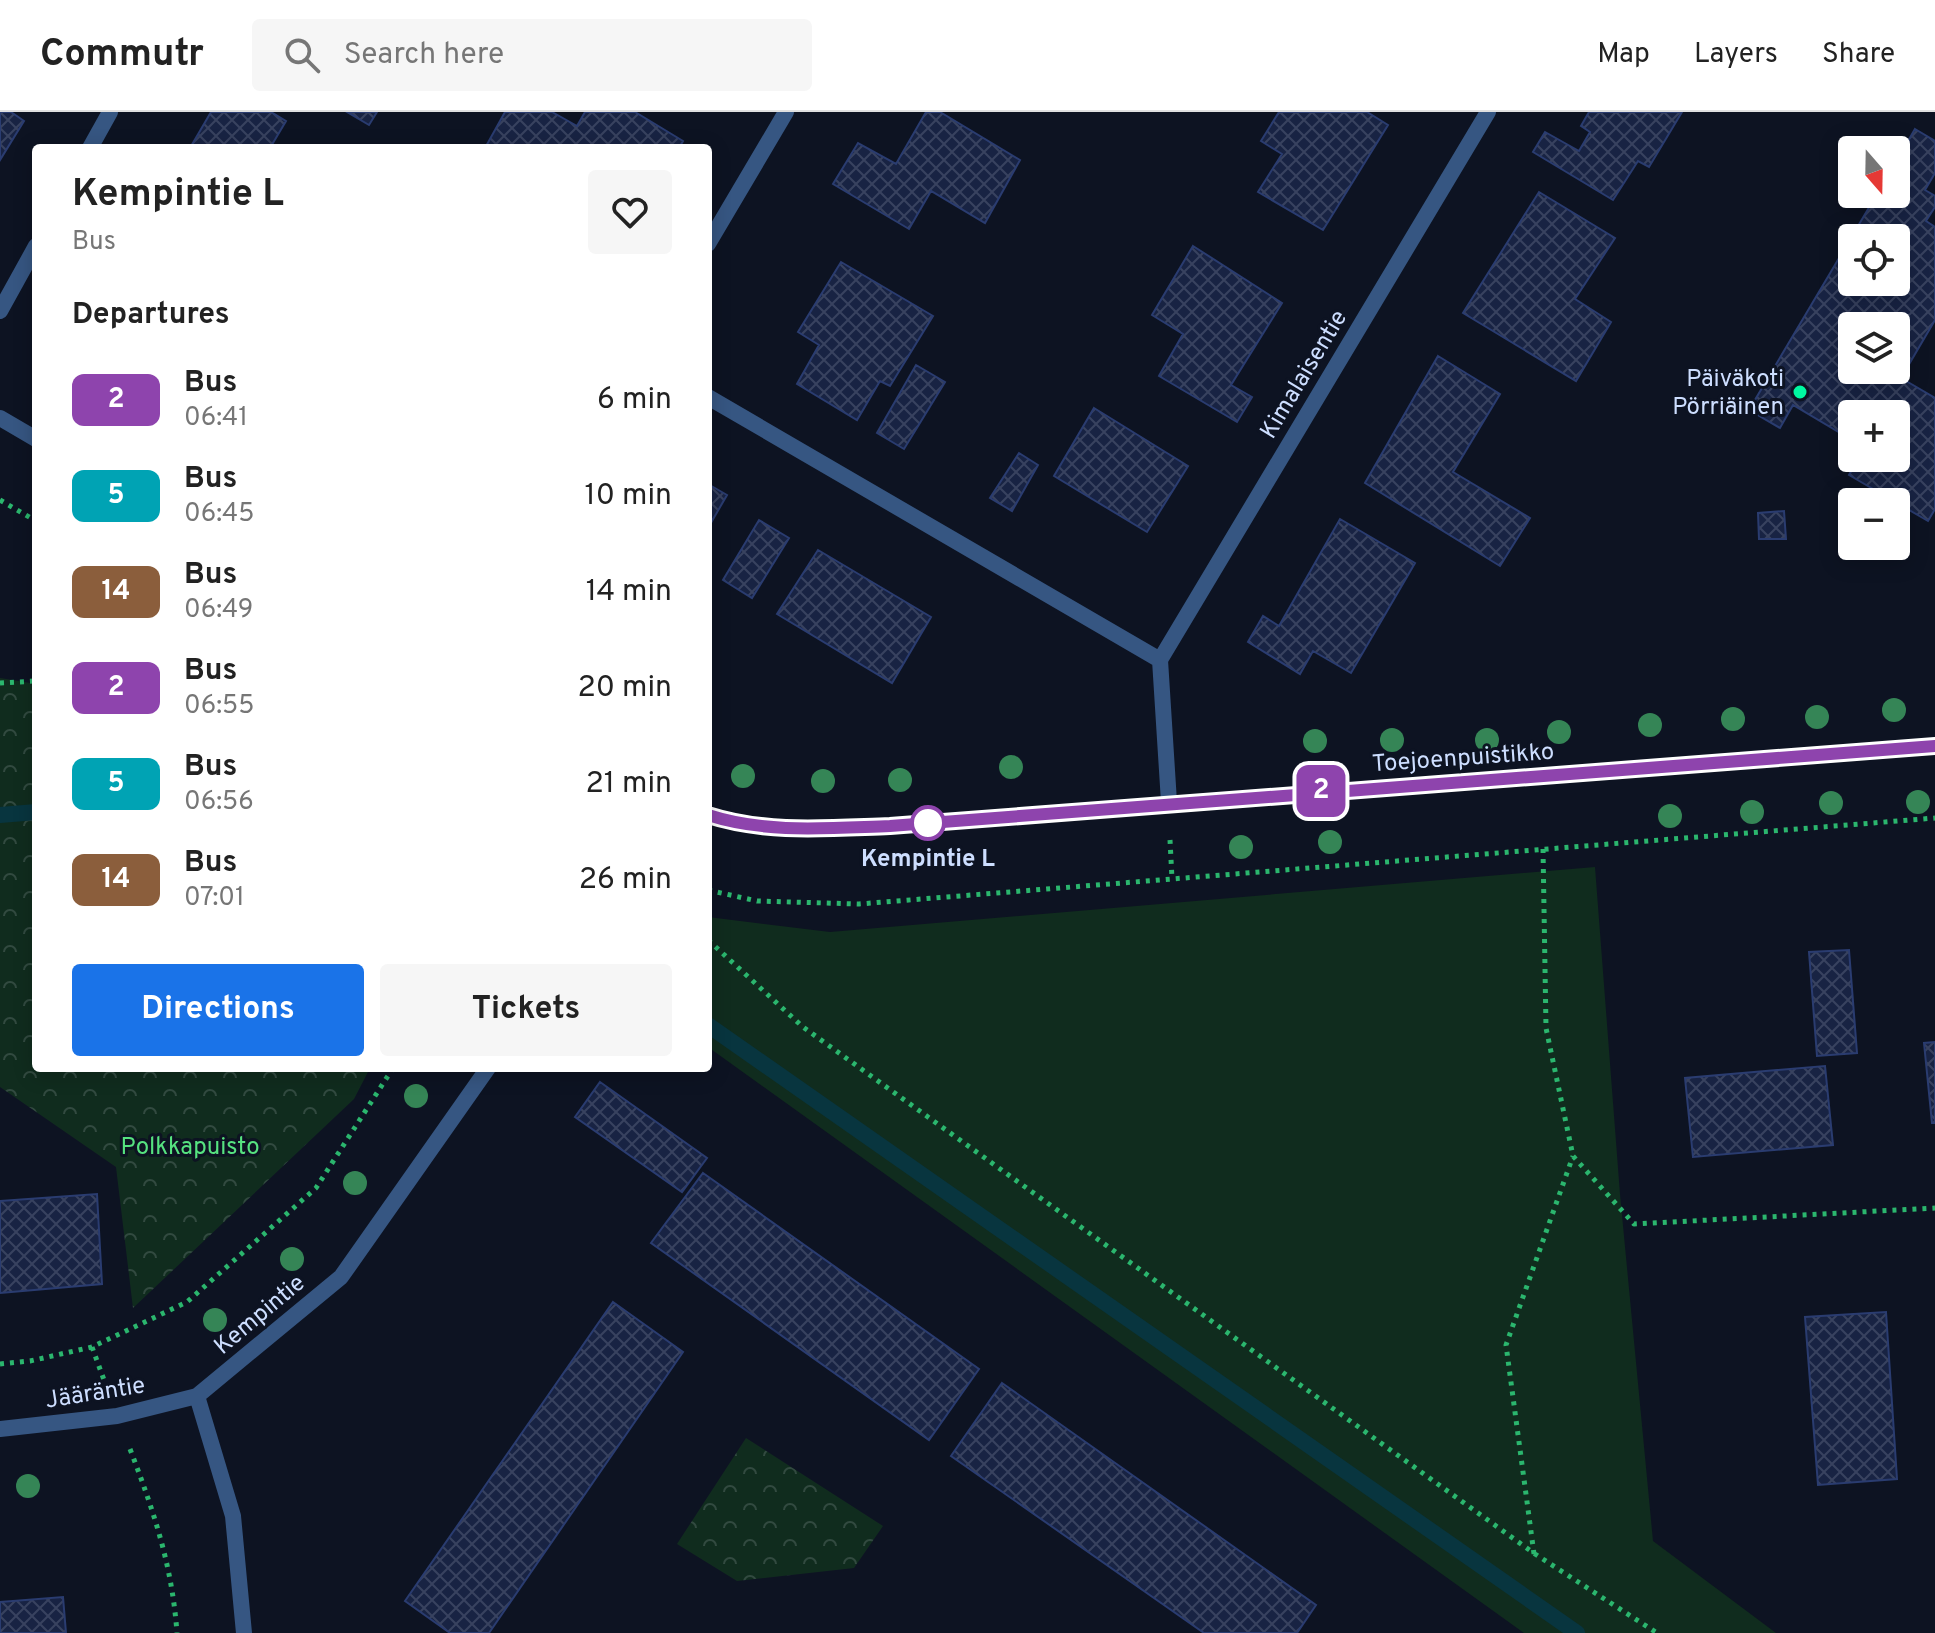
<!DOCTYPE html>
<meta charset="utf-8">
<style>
:root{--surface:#fff;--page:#f6f6f6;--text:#222;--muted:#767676;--line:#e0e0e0;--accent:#1a73e8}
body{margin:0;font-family:Overpass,sans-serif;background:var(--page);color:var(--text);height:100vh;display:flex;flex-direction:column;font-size:30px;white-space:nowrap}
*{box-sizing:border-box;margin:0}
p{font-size:26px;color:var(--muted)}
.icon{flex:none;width:44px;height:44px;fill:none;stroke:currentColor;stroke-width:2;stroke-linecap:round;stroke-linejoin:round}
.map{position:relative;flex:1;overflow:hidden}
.details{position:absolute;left:32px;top:32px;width:680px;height:928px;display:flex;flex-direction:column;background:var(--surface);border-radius:8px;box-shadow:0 4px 20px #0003}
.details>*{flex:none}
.badge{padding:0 16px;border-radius:12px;font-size:28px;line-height:52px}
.needle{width:52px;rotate:160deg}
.controls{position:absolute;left:1838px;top:24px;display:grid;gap:16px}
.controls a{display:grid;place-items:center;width:72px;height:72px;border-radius:8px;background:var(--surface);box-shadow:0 4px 20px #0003;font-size:40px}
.map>.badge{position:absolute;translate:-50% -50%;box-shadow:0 0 0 4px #fff}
h2{padding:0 40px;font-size:30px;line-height:72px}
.round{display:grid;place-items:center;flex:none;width:84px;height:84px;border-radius:8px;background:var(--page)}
.headline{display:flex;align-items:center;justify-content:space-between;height:136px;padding:0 40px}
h1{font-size:38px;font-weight:700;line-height:60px}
.cta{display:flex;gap:16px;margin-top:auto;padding:16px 40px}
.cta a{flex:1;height:92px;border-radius:8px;background:var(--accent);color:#fff;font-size:32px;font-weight:700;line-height:92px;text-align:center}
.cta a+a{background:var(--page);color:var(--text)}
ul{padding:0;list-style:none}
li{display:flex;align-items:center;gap:24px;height:96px;padding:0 40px}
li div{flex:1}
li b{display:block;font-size:30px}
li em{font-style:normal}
li .badge{min-width:88px;font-weight:700;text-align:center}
header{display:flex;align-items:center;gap:48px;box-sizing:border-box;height:112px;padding:0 40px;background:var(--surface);border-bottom:2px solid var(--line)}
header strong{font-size:38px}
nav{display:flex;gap:44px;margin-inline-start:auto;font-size:28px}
.search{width:560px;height:72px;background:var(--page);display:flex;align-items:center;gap:20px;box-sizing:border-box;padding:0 28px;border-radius:8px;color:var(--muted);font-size:30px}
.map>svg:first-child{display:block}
.grass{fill:#102c1e}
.park{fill:url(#park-crowns)}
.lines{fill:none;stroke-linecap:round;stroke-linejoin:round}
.stream{stroke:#08353f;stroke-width:16}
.building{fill:url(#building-cross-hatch);stroke:#2a3c70;stroke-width:2;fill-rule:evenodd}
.path{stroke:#2bb66e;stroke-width:5;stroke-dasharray:4 6;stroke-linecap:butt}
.minor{stroke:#365682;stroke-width:16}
.tree{fill:#358556}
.line-casing{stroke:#fff;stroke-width:18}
.line{stroke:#8e44ad;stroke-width:12}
.poi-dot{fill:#00f8a1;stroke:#0d1322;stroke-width:3}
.stop-dot{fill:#fff;stroke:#8e44ad;stroke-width:4}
.labels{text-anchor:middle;stroke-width:6;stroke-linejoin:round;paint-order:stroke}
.street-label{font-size:24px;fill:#cddeff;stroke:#0d1322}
.poi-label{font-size:24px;fill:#cddeff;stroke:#0d1322;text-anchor:end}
.stop-label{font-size:24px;font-weight:bold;fill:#cddeff;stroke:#0d1322}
.park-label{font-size:24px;fill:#56e280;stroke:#0d1322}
</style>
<header>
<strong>Commutr</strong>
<div class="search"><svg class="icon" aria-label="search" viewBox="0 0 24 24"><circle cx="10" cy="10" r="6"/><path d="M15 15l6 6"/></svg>Search here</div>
<nav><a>Map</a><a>Layers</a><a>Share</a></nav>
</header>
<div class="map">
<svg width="1935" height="1521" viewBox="0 0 1935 1521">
<defs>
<pattern id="park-crowns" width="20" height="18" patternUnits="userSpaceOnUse" patternTransform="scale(2)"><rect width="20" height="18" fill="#102c1e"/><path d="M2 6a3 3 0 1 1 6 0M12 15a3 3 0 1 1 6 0" fill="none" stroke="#324a40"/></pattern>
<pattern id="building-cross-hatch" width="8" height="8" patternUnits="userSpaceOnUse" patternTransform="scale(2)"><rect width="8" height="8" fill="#182343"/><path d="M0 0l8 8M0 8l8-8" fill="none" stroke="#38425f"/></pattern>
</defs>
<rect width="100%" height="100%" fill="#0d1322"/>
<path class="grass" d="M1595 755 1620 1082 1653 1429 1776 1521H1524L708 935V805L830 820Z"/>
<path class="park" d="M0 566 36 572V956H370L354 987 133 1196 116 1055 0 975Z
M746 1326 883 1414 854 1456 737 1469 677 1432Z"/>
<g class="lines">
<path class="stream" d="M0 703 36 700
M708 913 1577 1521"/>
</g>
<path class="building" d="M0 0H11L24 9 0 48Z
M211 0H271L286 9 270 36H190Z
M347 0H377L369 13Z
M505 0H552L577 14 585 0H635L683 29 679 36H485Z
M926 0H940L1020 48 985 111 931 79 909 117 833 72 858 31 896 52Z
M1279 0H1367L1388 13 1323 118 1258 80 1282 42 1261 29Z
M1589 0H1682L1649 55 1638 49 1613 88 1533 40 1545 20 1579 39 1590 20 1581 14Z
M1915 17 1935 29V61L1925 78 1935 84V95L1926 109 1935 115V208L1901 266 1935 286V397L1928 409 1849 363 1859 346H1896V302H1852V328L1793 293 1780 316 1749 298 1877 82H1896V50ZM1852 126H1896V170H1852ZM1852 214H1896V258H1852Z
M1539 80 1615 126 1575 187 1611 210 1576 269 1463 201Z
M1193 134 1282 191 1231 273 1252 285 1237 310 1159 264 1183 222 1152 203Z
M841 150 933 204 890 274 880 269 857 308 797 272 819 233 798 220Z
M1438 244 1500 282 1453 360 1530 406 1500 454 1365 371Z
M916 253 945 270 904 337 877 321Z
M1094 296 1188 354 1147 420 1054 364Z
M1019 341 1038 353 1012 399 990 386Z
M708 372 727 383 708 416Z
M1784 399 1786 427H1759L1758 401Z
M1340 407 1415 451 1351 561 1313 539 1300 562 1248 530 1263 504 1279 514Z
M759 408 789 426 752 486 723 468Z
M818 438 931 505 892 571 777 502Z
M1849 838 1857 941 1817 944 1809 840Z
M1935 930V1011H1932L1924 931Z
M1825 954 1833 1033 1693 1045 1685 966Z
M600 970 707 1046 682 1080 575 1005Z
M703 1061 979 1257 929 1328 651 1131Z
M97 1082 102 1172 0 1181V1089Z
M613 1190 683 1240 489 1521H450L405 1489Z
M1886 1200 1897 1367 1818 1373 1805 1205Z
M1002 1271 1316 1493 1297 1521H1204L951 1344Z
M63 1485 66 1521H0V1490Z"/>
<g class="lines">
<path class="path" d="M0 388 36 409
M0 571 36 569
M1170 728 1172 767
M1543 737 1546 916 1573 1044 1634 1112 1935 1096
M708 778 757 789 859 792 1935 706
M708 828 803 915 1535 1442 1657 1521
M92 1235 104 1268
M0 1252 30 1249 92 1235 187 1190 316 1076 393 956
M130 1337C154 1400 172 1453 177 1521
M1534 1442 1506 1233 1573 1044"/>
<path class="minor" d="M90 36 110 0
M708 132 786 0
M0 199 36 134
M708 285 1160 548
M0 306 36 327
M1169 690 1160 548 1488 0
M708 703C767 722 829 716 890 714L1935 634
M197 1284 233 1404 244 1521
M0 1317 117 1304 197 1284 341 1165 488 956"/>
</g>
<g class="tree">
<circle cx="1894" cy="598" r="12"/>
<circle cx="1817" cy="605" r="12"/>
<circle cx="1733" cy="607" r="12"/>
<circle cx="1650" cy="613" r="12"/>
<circle cx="1559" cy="620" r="12"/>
<circle cx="1392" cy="628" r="12"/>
<circle cx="1487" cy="628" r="12"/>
<circle cx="1315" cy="629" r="12"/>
<circle cx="1011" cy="655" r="12"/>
<circle cx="743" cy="664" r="12"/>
<circle cx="900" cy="668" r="12"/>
<circle cx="823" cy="669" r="12"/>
<circle cx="1918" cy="690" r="12"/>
<circle cx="1831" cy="691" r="12"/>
<circle cx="1752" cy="700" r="12"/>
<circle cx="1670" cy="704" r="12"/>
<circle cx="1330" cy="730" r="12"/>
<circle cx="1241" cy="735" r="12"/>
<circle cx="416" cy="984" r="12"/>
<circle cx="355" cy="1071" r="12"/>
<circle cx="292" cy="1147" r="12"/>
<circle cx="215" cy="1208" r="12"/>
<circle cx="28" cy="1374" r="12"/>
</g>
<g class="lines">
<g class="line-casing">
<path id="line" d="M708 703C767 722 829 716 890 714L1935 634"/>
</g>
<use href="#line" class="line"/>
</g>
<circle class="poi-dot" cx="1800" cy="280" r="8"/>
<circle class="stop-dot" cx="928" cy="711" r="16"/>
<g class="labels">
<g class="street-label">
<text transform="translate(1303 262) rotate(-59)" y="8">Kimalaisentie</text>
<text transform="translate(1463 645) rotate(-4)" y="8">Toejoenpuistikko</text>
<text transform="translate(259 1202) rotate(-40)" y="8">Kempintie</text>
<text transform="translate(95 1280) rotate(-9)" y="8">Jääräntie</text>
</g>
<g class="poi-label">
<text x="1784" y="274">Päiväkoti<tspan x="1784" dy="28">Pörriäinen</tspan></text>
</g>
<g class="stop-label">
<text x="928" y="754">Kempintie L</text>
</g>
<g class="park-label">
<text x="190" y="1042">Polkkapuisto</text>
</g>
</g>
</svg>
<div class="controls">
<a><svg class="needle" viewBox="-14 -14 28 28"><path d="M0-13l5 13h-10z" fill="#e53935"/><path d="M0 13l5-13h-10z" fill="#767676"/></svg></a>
<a><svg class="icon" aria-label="locate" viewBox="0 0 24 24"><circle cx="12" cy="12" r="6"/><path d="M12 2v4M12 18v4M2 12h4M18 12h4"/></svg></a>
<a><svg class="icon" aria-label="layers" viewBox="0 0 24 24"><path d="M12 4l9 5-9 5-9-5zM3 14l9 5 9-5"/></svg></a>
<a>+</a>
<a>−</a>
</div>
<b class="badge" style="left:1321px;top:679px;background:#8e44ad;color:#fff">2</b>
<section class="details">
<div class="headline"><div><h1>Kempintie L</h1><p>Bus</p></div><a class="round"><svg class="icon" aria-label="heart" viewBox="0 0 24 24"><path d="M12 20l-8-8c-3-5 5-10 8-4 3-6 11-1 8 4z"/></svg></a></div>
<h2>Departures</h2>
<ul>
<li><span class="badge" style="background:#8e44ad;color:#fff">2</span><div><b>Bus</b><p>06:41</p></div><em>6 min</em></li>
<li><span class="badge" style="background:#00a3b4;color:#fff">5</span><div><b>Bus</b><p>06:45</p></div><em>10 min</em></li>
<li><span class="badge" style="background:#8b5e3c;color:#fff">14</span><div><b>Bus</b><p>06:49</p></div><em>14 min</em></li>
<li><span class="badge" style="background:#8e44ad;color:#fff">2</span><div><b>Bus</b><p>06:55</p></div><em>20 min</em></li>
<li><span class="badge" style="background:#00a3b4;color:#fff">5</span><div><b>Bus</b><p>06:56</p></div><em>21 min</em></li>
<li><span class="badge" style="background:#8b5e3c;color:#fff">14</span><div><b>Bus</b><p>07:01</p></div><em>26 min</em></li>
</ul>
<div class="cta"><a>Directions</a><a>Tickets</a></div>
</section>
</div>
